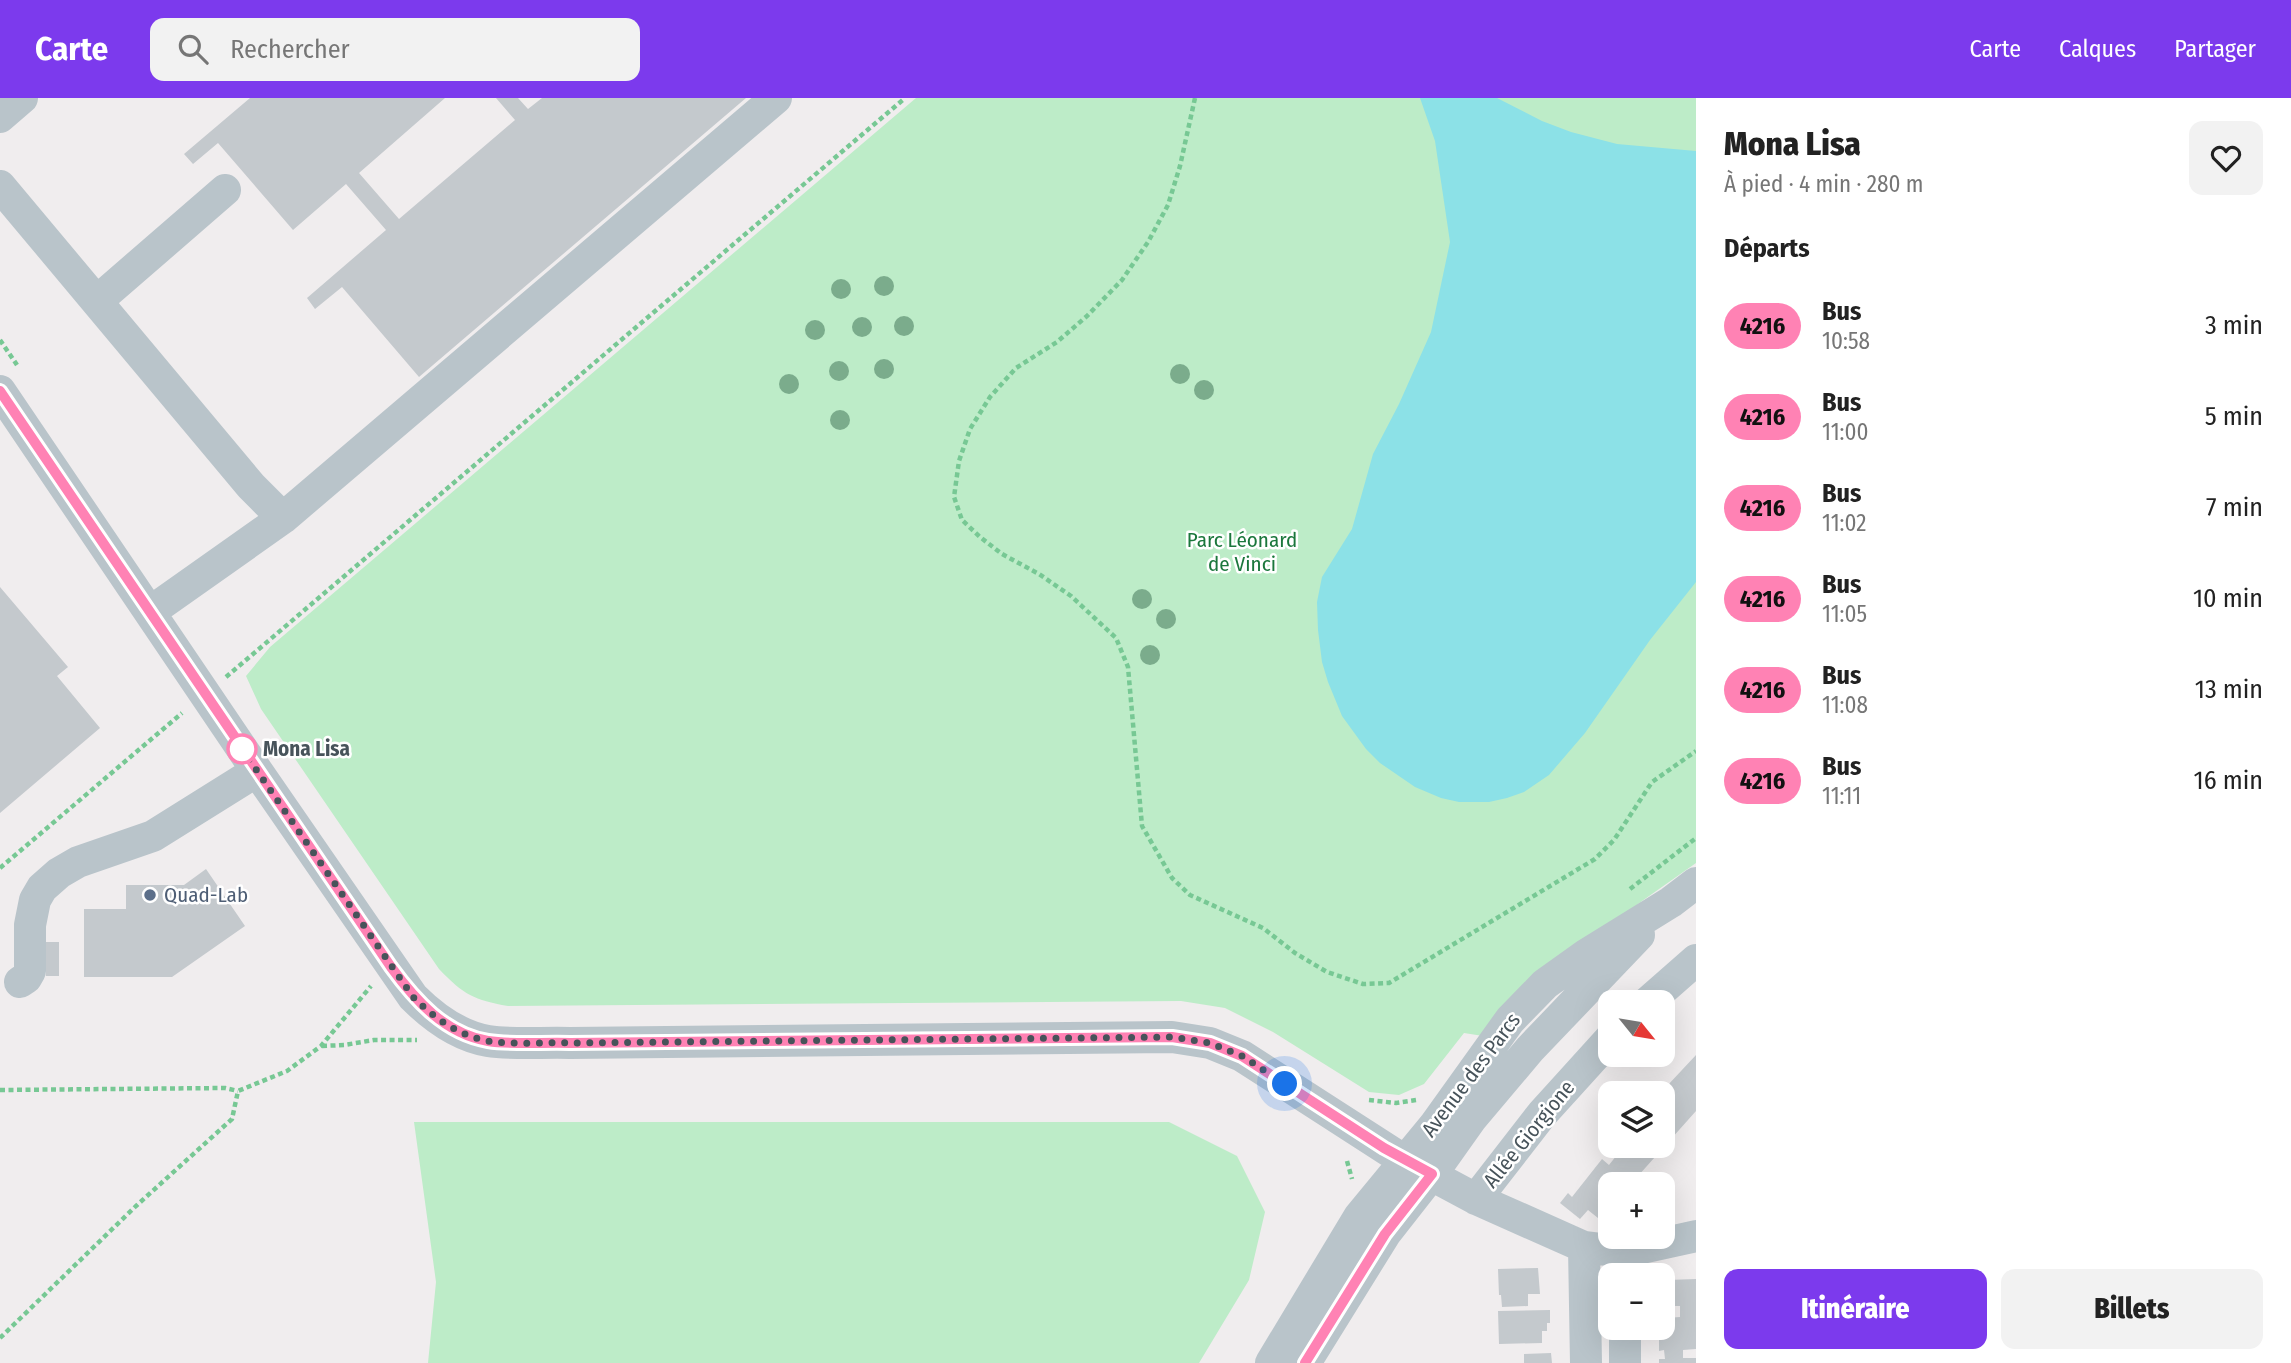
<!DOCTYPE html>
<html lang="fr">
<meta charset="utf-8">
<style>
:root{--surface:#fff;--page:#f2f2f2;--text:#222;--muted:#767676;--accent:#7c3aed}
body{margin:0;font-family:"Fira Sans Condensed",sans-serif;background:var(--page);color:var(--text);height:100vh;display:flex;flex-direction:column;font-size:26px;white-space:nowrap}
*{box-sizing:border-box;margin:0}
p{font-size:23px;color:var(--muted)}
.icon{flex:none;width:38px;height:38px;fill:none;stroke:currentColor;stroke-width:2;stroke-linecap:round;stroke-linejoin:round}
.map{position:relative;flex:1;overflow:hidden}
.sheet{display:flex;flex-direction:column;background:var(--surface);width:595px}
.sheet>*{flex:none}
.badge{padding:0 14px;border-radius:23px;font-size:24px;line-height:46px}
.needle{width:46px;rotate:120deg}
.fabs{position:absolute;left:1598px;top:892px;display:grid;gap:14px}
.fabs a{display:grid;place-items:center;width:77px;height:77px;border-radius:14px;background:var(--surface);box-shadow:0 7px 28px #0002;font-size:35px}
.you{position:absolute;width:35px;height:35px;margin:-18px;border:5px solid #fff;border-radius:50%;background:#1a73e8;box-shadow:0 0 0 10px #1a73e833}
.map>.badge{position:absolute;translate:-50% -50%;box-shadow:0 0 0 4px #fff}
h2{padding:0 28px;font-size:26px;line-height:63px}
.round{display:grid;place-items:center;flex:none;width:74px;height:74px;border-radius:14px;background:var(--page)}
.head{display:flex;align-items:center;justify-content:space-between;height:119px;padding:0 28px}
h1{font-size:33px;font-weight:800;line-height:52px}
.primary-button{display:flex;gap:14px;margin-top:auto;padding:14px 28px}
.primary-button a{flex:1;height:80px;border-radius:14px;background:var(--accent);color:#fff;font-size:28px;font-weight:800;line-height:80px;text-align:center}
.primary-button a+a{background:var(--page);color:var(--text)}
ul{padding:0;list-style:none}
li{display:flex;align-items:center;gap:21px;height:91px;padding:0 28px}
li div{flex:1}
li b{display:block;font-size:26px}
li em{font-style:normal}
li .badge{min-width:77px;font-weight:700;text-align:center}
header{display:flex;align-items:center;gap:42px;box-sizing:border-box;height:98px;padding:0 35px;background:var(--accent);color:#fff}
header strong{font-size:33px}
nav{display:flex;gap:38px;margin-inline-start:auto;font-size:24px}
.search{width:490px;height:63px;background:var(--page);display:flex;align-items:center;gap:18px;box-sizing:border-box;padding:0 24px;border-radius:14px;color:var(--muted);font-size:26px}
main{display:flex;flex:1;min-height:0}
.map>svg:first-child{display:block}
.green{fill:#bdecc8}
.water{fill:#8ce1e7}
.building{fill:#c4c9cd}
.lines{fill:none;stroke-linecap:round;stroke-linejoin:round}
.path{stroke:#77c894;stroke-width:4.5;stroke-dasharray:5 3.5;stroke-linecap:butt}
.minor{stroke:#b9c4ca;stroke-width:32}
.tree{fill:#7bac8c}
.line-casing{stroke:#fff;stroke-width:16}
.line{stroke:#ff82b4;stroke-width:10}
.walk{stroke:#47535a;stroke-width:7;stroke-dasharray:0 12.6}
.stop-dot{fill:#fff;stroke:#ff82b4;stroke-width:3.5}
.service-dot{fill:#5c6f8a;stroke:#fff;stroke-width:2.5}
.labels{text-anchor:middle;stroke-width:5;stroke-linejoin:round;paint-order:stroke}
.park-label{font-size:21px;fill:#1b773c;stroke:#fff}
.stop-label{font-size:21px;font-weight:bold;fill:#47535a;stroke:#fff;text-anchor:start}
.service-label{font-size:21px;fill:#4e5e75;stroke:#fff;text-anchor:start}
.street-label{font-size:21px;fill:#47535a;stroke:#fff}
</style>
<header>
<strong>Carte</strong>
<div class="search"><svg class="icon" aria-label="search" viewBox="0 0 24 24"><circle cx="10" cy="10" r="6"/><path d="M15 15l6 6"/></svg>Rechercher</div>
<nav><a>Carte</a><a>Calques</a><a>Partager</a></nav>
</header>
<main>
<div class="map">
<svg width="1696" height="1265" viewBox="0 0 1696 1265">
<rect width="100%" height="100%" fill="#f0edee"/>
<path class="green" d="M916 0H1696V765L1642 803 1567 862 1483 938 1464 935 1424 986 1399 997 1369 994 1273 934 1225 910 1181 903 508 908C474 902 464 897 439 871L261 611 246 578 270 549Z
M414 1024H1169L1237 1058 1265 1114 1249 1182 1199 1265H428L436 1184Z"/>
<path class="water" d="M1420 0H1497L1542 23 1571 34 1617 46 1696 53V484L1650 542 1585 635 1549 677 1524 694 1507 700 1489 704H1459L1441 700 1415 689 1380 665 1366 651 1342 618 1328 584 1322 564 1318 532 1317 504 1322 479 1352 431 1373 356 1399 306 1431 234 1450 144 1435 43Z"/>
<path class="building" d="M250 0H445L359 75 399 121 515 22 496 0H518L528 11 542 0H746L419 279 342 189 315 211 307 200 386 132 346 86 293 132 218 45 193 66 184 56Z
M0 489 68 569 57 578 100 630 0 715Z
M206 771 245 828 172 879H84V811H126V787H184Z
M46 844H59V878H46Z
M1696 957V1013L1630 1087H1610V1115L1603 1124 1588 1112 1580 1121 1560 1105 1568 1095 1572 1099 1602 1061 1609 1067 1624 1048H1662V1006L1674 994 1667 988Z
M1538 1170 1540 1196H1528V1208L1502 1209 1501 1197H1499L1498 1171Z
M1696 1181V1251L1683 1252V1260H1696V1265H1659V1261H1665L1664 1252 1659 1253V1239H1667V1220L1680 1219V1208H1667V1182Z
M1550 1212V1225H1547V1233H1542V1245L1499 1246 1498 1213Z
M1551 1255 1552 1265H1524V1256Z"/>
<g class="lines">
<path class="path" d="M1195 0 1180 68 1168 107 1148 144 1122 182 1087 218 1057 244 1016 270 990 299 970 331 959 363 954 399 962 422 980 439 1002 456 1039 476 1071 498 1116 540 1128 569 1142 728 1172 780 1190 797 1263 830 1295 855 1327 874 1363 886 1389 885 1595 761 1614 742 1652 684 1696 653
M0 242 17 267
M226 579 905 0
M0 770 182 615
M1630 791 1696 740
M322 948 344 947 374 942H417
M0 992 225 990 238 993
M1369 1002 1396 1005 1416 1002
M1347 1063 1352 1081
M0 1240 136 1108 232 1021 238 993 287 973 321 948 371 888"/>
<path class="minor" d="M0 19 22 0
M0 88 251 388 283 420
M97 203 225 92
M0 293 257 673 413 899C433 919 459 938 488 943 513 947 544 944 570 945L1172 939 1210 945 1242 958 1405 1063 1476 1101 1584 1149 1624 1154 1696 1138
M150 514 283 420 776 0
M20 884 26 880 30 873V827L35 802 42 790 59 775 78 764 153 738 257 673
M1647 905 1696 862
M1476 1101 1542 1016 1610 941
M1584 1149 1586 1265
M1625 1230V1265
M1271 1265 1359 1119 1434 1028 1510 922 1545 886 1587 856 1671 804 1696 785
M1305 1265 1385 1136 1432 1076 1471 1021 1530 951 1639 837"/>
</g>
<g class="tree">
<circle cx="884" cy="188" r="10"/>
<circle cx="841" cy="191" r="10"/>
<circle cx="904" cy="228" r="10"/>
<circle cx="862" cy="229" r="10"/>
<circle cx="815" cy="232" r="10"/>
<circle cx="884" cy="271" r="10"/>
<circle cx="839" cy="273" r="10"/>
<circle cx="1180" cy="276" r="10"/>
<circle cx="789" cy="286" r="10"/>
<circle cx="1204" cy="292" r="10"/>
<circle cx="840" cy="322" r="10"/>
<circle cx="1142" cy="501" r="10"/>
<circle cx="1166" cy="521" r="10"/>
<circle cx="1150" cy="557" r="10"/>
</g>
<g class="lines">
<g class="line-casing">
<path id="line" d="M0 293 391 869C415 902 445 936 488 943 514 947 543 944 570 945L1172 939 1210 945 1242 958 1384 1050 1432 1076 1385 1136 1305 1265"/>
</g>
<use href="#line" class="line"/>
<path class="walk" d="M242 651 413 899C433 919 459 938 488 943 514 947 543 944 570 945L1172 939 1210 945 1242 958 1285 986"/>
</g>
<circle class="stop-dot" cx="242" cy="651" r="14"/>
<circle class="service-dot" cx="150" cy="797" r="7"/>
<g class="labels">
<g class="park-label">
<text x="1242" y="449">Parc Léonard<tspan x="1242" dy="24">de Vinci</tspan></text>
</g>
<g class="stop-label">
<text x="263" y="658">Mona Lisa</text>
</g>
<g class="service-label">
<text x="164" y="804">Quad-Lab</text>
</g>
<g class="street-label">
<text transform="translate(1471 977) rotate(-53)" y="7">Avenue des Parcs</text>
<text transform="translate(1529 1036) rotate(-51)" y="7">Allée Giorgione</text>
</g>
</g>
</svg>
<div class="fabs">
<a><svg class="needle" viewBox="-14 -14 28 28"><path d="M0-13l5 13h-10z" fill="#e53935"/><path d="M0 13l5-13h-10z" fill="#767676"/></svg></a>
<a><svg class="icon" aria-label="layers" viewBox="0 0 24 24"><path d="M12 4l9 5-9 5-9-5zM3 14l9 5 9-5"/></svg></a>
<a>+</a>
<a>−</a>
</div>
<div class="you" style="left:1285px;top:986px"></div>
</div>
<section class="sheet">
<div class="head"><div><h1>Mona Lisa</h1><p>À pied · 4 min · 280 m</p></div><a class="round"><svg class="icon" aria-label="heart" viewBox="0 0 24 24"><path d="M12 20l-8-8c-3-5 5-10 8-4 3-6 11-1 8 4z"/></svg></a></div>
<h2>Départs</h2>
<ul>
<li><span class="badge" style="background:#ff82b4;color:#111">4216</span><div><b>Bus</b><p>10:58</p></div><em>3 min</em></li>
<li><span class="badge" style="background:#ff82b4;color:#111">4216</span><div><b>Bus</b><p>11:00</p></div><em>5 min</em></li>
<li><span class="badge" style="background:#ff82b4;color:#111">4216</span><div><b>Bus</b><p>11:02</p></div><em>7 min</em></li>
<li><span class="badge" style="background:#ff82b4;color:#111">4216</span><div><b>Bus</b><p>11:05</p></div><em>10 min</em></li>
<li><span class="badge" style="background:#ff82b4;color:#111">4216</span><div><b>Bus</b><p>11:08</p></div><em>13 min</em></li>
<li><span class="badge" style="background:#ff82b4;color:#111">4216</span><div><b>Bus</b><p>11:11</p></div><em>16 min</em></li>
</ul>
<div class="primary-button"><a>Itinéraire</a><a>Billets</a></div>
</section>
</main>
